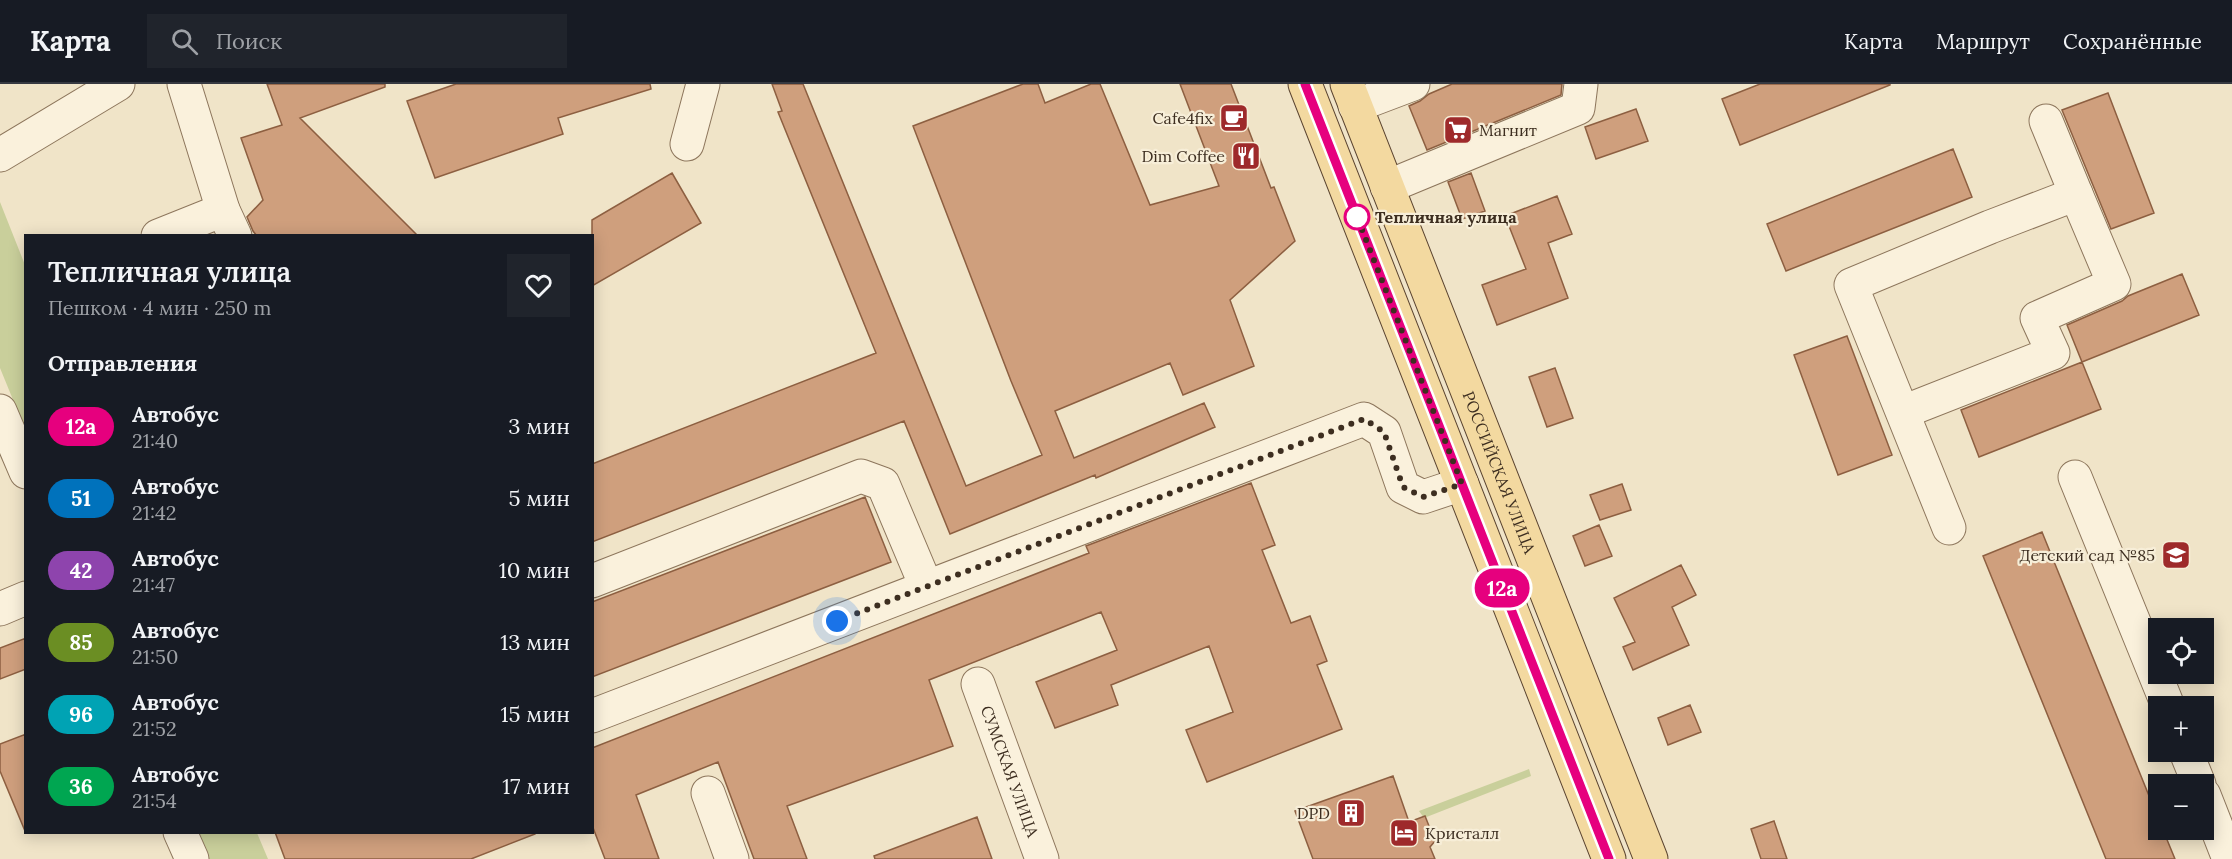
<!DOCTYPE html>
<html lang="ru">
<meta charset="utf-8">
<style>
:root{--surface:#171b24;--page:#20242c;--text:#f1f3f6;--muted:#9ea1a6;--line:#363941}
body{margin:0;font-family:Lora,serif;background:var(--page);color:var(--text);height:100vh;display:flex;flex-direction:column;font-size:22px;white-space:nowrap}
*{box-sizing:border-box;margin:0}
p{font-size:20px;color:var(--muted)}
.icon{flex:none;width:33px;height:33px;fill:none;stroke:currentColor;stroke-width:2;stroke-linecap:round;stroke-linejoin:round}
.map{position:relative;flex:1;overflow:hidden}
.drawer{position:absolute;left:24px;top:150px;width:570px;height:600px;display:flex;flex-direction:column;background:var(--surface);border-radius:0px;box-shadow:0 3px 15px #0003}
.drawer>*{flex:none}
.badge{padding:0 12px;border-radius:20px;font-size:21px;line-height:39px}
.controls{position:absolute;left:2148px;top:534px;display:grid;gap:12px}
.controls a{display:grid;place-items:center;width:66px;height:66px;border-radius:0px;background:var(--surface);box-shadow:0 3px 15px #0003;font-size:30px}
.you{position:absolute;width:30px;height:30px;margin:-15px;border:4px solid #fff;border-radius:50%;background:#1a73e8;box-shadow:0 0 0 9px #1a73e833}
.map>.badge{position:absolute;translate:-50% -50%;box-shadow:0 0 0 3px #fff}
h2{padding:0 24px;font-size:22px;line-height:54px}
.round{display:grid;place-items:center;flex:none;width:63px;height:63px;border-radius:0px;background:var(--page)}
.head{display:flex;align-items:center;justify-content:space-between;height:102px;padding:0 24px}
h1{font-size:28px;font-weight:600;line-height:45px}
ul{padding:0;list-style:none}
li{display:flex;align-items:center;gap:18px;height:72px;padding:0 24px}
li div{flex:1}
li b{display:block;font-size:22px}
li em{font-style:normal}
li .badge{min-width:66px;font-weight:700;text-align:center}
header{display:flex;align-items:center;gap:36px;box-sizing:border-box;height:84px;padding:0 30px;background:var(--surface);border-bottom:2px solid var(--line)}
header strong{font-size:28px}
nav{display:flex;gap:33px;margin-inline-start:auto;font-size:21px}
.search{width:420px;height:54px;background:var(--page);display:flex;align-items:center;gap:15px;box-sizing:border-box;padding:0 21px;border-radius:0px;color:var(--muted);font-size:22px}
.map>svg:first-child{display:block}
.green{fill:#c9cf9b}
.building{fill:#cf9f7d;stroke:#8d5f41;stroke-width:1.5}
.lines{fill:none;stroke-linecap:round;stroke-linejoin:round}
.minor-casing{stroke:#8d765c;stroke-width:35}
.major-casing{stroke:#5b4430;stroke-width:35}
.minor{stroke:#faf1dc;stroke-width:33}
.major{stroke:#f3d9a0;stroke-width:33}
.line-casing{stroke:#fff;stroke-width:14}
.line{stroke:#e6007e;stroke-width:9}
.walk{stroke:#3d2e20;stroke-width:6;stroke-dasharray:0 10.8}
.stop-dot{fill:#fff;stroke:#e6007e;stroke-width:3}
.labels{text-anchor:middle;stroke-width:4.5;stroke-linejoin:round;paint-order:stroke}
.poi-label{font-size:16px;fill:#3d2e20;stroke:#f7eed8;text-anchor:end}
.stop-label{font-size:16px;font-weight:bold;fill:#3d2e20;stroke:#f7eed8;text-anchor:start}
.street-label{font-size:16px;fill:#3d2e20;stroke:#f7eed8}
</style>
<header>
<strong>Карта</strong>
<div class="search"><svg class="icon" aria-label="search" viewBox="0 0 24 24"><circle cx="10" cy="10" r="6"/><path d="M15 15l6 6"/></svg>Поиск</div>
<nav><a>Карта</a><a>Маршрут</a><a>Сохранённые</a></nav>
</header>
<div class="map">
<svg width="2232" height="775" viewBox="0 0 2232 775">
<rect width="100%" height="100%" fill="#f0e4c8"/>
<path class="green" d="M0 118 25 181V345L0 284Z
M1529 685 1531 692 1424 734 1419 727Z
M192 749H257L268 775H203Z"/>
<path class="building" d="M267 0H385V3L300 34 418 152H257L253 147 247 133 263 116 241 54 282 41Z
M456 0H650L651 5 558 34 563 50 435 94 407 17Z
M772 0H803L966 402 1042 371 1011 297 913 42 1023 0H1038L1045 19 1091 0H1100L1150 121 1219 102 1180 0H1231L1271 104 1274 103 1295 157 1230 216 1254 282 1183 311 1170 279 1055 327 1074 374 1204 319 1215 343 1096 394 1095 391 950 450 904 337 592 458V380L876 269 778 28 782 27Z
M1452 0H1562L1561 11 1427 66 1409 22 1420 17 1429 10Z
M1760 0H1890V1L1740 61 1722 15Z
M2108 9 2154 129 2111 145 2062 26Z
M1636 25 1648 57 1596 75 1585 43Z
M1953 65 1972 113 1786 187 1767 140Z
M672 89 701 139 592 202V136Z
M1471 89 1485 127 1462 135 1448 98Z
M1557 112 1572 150 1548 159 1568 214 1497 241 1482 201 1526 185 1505 132Z
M2182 190 2199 231 2082 278 2067 241 2122 217 2128 212Z
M1847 252 1892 371 1838 391 1794 271Z
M2082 278 2101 325 1979 373 1961 326Z
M1555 284 1573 334 1547 343 1529 293Z
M1251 399 1275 461 1262 466 1291 539 1310 532 1327 577 1317 581 1342 645 1207 698 1186 646 1233 628 1209 562 1111 601 1118 621 1055 644 1036 598 1117 566 1101 528 929 596 953 662 787 722 807 775H754L718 678 636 711 659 775H605L592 741V664L1089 469 1086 462Z
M1622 400 1631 426 1600 436 1590 411Z
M865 413 891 478 592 593V518Z
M1599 441 1612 472 1585 482 1573 452Z
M2042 448 2158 734V746H2163L2175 775H2106L1983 472Z
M1681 481 1696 511 1672 523 1689 561 1633 586 1623 563 1635 558 1614 514Z
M26 554V585L0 595V564Z
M1690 621 1701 648 1668 661 1658 634Z
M26 650V747H25L0 687V660Z
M1393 692 1409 738 1425 732 1435 757 1430 763 1435 775H1313L1295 727Z
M977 733 992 775H875L874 772Z
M1774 737 1787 775H1761L1751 745Z
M275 748H535V750L471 775H285Z"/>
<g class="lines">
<g class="minor-casing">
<g id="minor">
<path d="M184 0 223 126 235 152"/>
<path d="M1355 22 1413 0"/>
<path d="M2046 37 2076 110"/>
<path d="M687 60 703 0"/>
<path d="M0 71 118 0"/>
<path d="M1387 103 1578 24 1581 0"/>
<path d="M158 152 223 126"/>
<path d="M0 327 26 388"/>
<path d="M1903 328 2053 269 2037 234 2114 200 2076 110 1990 143 1851 201 1949 444"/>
<path d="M2075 393 2168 622"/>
<path d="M592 497 861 392 883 400 926 502"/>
<path d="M0 525 26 514"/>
<path id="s1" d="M978 600 1042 775"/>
<path d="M592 632 1364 335 1384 348 1403 403 1423 413 1462 400"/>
<path d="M2186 668 2199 700"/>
<path d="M708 709 732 775"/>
<path d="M2204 711 2229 775"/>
<path d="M180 748 192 775"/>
</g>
</g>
<g class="major-casing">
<g id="major">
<path d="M1305 0 1609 775"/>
<path id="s2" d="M1347 0 1651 775"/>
</g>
</g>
<use href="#minor" class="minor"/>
<use href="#major" class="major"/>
</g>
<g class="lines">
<g class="line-casing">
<path id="line" d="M1305 0 1609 775"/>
</g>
<use href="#line" class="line"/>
<path class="walk" d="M837 537 1364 335 1384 348 1403 403 1423 413 1462 400 1357 133"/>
</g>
<defs>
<g id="cafe-square" transform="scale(1.5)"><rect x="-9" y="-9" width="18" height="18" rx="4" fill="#9e2a2b" stroke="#f7eed8"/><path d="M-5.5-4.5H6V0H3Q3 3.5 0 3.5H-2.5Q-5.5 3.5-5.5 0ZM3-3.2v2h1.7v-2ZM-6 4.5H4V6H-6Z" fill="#fff"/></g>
<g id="supermarket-square" transform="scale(1.5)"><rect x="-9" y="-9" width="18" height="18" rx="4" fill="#9e2a2b" stroke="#f7eed8"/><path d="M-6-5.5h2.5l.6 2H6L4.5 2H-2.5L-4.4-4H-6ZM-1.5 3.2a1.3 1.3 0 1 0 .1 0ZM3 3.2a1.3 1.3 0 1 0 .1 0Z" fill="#fff"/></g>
<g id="restaurant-square" transform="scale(1.5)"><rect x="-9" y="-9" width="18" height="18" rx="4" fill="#9e2a2b" stroke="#f7eed8"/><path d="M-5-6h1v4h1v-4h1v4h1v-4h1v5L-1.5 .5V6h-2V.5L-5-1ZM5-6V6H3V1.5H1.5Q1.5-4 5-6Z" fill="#fff"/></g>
<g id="school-square" transform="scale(1.5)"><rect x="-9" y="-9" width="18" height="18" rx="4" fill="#9e2a2b" stroke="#f7eed8"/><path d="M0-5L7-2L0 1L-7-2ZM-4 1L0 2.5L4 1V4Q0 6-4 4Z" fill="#fff"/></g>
<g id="building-square" transform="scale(1.5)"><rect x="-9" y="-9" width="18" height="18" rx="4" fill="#9e2a2b" stroke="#f7eed8"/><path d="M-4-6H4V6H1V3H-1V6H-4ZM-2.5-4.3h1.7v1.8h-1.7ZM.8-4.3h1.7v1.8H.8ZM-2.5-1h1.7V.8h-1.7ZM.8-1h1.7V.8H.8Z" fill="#fff"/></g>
<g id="hotel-square" transform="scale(1.5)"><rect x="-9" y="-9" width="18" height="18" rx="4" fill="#9e2a2b" stroke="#f7eed8"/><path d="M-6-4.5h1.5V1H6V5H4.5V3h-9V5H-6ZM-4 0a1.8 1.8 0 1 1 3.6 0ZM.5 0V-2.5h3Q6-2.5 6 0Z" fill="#fff"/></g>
</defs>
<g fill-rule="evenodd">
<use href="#cafe-square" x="1234" y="34"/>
<use href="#supermarket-square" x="1458" y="46"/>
<use href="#restaurant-square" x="1246" y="72"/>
<use href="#school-square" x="2176" y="471"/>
<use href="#building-square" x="1351" y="729"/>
<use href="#hotel-square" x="1404" y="749"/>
</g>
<circle class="stop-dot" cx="1357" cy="133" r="12"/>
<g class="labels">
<g class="poi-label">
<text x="1213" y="40">Cafe4fix</text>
<text x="1479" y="52" text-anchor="start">Магнит</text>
<text x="1225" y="78">Dim Coffee</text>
<text x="2155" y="477">Детский сад №85</text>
<text x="1330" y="735">DPD</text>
<text x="1425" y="755" text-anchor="start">Кристалл</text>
</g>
<g class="stop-label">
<text x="1375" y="139">Тепличная улица</text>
</g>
<g class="street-label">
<text dy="6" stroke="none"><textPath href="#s2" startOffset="417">РОССИЙСКАЯ УЛИЦА</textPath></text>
<text dy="6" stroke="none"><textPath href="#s1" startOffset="93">СУМСКАЯ УЛИЦА</textPath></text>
</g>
</g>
</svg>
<div class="controls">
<a><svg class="icon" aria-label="locate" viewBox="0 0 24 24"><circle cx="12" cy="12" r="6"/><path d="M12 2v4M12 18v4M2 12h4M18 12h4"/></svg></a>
<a>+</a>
<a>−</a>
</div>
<div class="you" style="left:837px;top:537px"></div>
<b class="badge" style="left:1502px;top:504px;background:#e6007e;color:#fff">12a</b>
<section class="drawer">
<div class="head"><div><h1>Тепличная улица</h1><p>Пешком · 4 мин · 250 m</p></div><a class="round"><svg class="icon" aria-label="heart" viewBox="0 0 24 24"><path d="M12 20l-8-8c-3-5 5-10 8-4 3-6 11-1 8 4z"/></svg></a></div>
<h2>Отправления</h2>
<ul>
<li><span class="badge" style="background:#e6007e;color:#fff">12a</span><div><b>Автобус</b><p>21:40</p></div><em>3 мин</em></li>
<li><span class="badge" style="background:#0072bc;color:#fff">51</span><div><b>Автобус</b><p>21:42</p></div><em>5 мин</em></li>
<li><span class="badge" style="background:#8e44ad;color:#fff">42</span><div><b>Автобус</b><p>21:47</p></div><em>10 мин</em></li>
<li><span class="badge" style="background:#6b8e23;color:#fff">85</span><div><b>Автобус</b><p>21:50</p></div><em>13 мин</em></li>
<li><span class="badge" style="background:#00a3b4;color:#fff">96</span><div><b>Автобус</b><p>21:52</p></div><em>15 мин</em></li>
<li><span class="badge" style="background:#00a651;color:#fff">36</span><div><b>Автобус</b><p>21:54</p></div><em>17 мин</em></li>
</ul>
</section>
</div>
